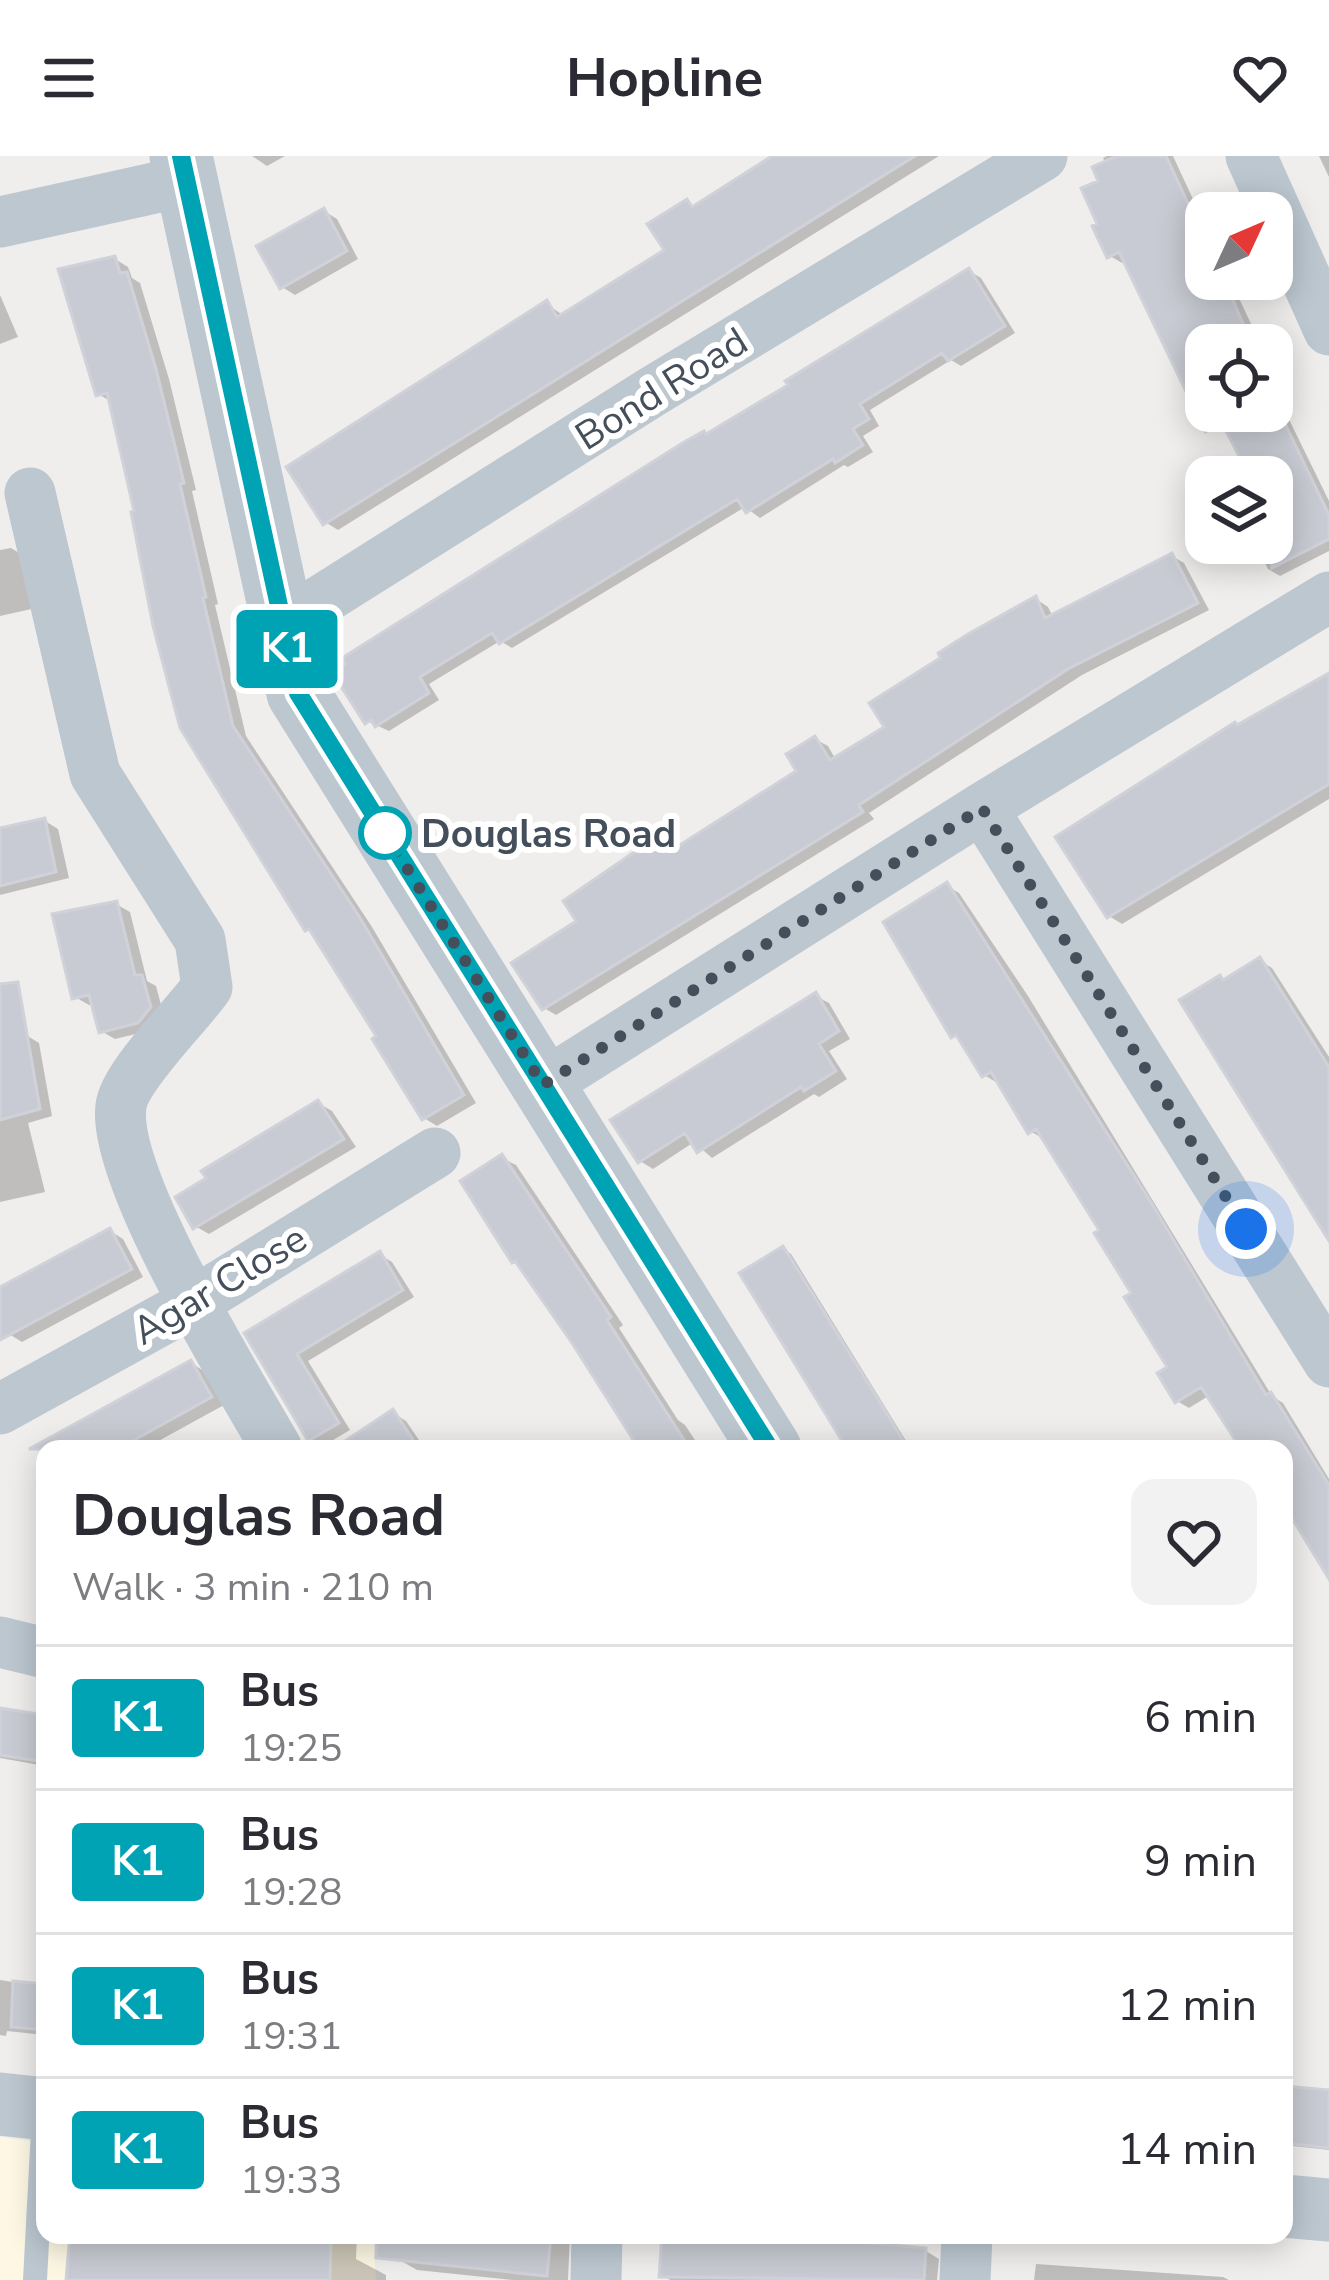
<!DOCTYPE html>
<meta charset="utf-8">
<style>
:root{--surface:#fff;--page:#f2f2f3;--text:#2b2b33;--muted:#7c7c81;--line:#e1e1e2}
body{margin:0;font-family:"Nunito Sans",sans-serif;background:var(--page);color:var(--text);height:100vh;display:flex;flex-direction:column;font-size:45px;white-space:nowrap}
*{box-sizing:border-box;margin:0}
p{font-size:39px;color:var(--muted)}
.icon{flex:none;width:66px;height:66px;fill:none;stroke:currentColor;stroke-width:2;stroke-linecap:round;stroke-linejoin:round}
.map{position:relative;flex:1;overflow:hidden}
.side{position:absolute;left:36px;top:1284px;width:1257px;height:804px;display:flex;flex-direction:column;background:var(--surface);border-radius:24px;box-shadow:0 6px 30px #0003}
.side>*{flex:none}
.badge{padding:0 24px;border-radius:9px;font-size:42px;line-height:78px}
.needle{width:78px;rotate:46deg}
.tools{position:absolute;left:1185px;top:36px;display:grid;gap:24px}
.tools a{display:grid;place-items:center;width:108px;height:108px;border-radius:24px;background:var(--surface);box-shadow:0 6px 30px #0003;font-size:60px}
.you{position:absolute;width:60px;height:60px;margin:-30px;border:9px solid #fff;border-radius:50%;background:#1a73e8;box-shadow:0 0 0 18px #1a73e833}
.map>.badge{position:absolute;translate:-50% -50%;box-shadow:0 0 0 6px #fff}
.round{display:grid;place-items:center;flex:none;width:126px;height:126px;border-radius:24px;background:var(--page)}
.head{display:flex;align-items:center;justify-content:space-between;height:204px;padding:0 36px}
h1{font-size:57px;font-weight:700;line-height:90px}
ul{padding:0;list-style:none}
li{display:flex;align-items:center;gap:36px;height:144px;padding:0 36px;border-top:3px solid var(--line)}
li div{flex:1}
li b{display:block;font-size:45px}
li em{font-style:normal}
li .badge{min-width:132px;font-weight:700;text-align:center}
header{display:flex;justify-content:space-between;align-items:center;height:156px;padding:0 36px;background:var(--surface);font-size:54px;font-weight:700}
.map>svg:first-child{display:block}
.commercial{fill:#fdf7e4}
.shadow{fill:#0003}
.building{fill:#c8cbd3;stroke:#d0d2d9;stroke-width:3}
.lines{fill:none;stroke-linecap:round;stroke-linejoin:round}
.service{stroke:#bcc7d0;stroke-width:24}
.minor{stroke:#bcc7d0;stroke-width:51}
.tertiary{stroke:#bcc7d0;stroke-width:63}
.line-casing{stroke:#fff;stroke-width:27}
.line{stroke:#00a3b4;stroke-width:18}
.walk{stroke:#444f5b;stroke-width:12;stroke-dasharray:0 21.6}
.stop-dot{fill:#fff;stroke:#00a3b4;stroke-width:6}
.labels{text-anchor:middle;stroke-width:12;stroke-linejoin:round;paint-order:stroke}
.street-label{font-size:39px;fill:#444f5b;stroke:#fff}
.stop-label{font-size:39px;font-weight:bold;fill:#444f5b;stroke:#fff;text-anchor:start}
</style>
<header><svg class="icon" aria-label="menu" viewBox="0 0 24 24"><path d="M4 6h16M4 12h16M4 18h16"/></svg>Hopline<svg class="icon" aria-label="heart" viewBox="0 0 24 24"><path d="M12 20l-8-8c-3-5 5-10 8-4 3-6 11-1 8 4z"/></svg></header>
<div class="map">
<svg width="1329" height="2124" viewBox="0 0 1329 2124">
<rect width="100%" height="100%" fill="#f0eded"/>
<path class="commercial" d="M0 1981 45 1987V2079H373L376 2124H0Z"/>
<path class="shadow" d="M252 0H285L267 10Z
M775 0H939L338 374 325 366 547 148 564 160 668 95 687 46 696 52Z
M1107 0H1173L1206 71V123H1230L1261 189H1206V255H1272V213L1283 237 1277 239 1329 345V395L1280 420 1268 413 1255 387H1272V321H1236L1250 314 1221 257 1210 262 1198 254 1126 105 1122 107 1110 100 1101 69 1106 8 1103 2Z
M1319 0H1329V21Z
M324 55 337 63 358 103 295 139 282 131Z
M115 103 128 111 132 122 140 127 169 223 196 334 192 335 218 448 215 449 246 580 372 771 476 947 437 970 424 962 380 881 316 778 308 773 138 358 112 246 98 238Z
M969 115 981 122 1015 177 961 210 951 204 870 254 879 270 863 280 873 296 848 311 844 309 760 362 745 351 512 492 500 485 429 528 439 544 389 575 367 565 337 518Z
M0 139 18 181 0 188Z
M11 392 24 400 36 452 0 460V394Z
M1172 400 1184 407 1209 454 1082 519 869 657 874 663 556 859 544 852 580 766 662 681 678 693 800 616 815 583 828 590 836 604 888 572 1036 443 1048 451 1053 461Z
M1329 519V643L1122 768 1109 760Z
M45 665 58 673 69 722 0 739V675Z
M947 730 959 737 1028 840 1272 1240 1283 1247 1329 1323V1419L1293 1358 1284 1352V1293H1247L1210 1239 1189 1252 1177 1245 1172 1212 1103 1075 1042 982 1030 975 1000 924 996 926 984 919 964 886 954 880Z
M116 748 130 756 147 825 156 830 164 860 152 874 115 883 101 875 94 848 89 849 75 841Z
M1260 805 1272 812 1329 901V1082L1226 826Z
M816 840 829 847 850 883 829 895 847 923 819 941 814 938 712 1002 694 986 653 1013 640 1005Z
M26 879 39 887 52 960 28 967 45 1036 0 1046V886Z
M318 947 332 955 356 991 209 1078 195 1070Z
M502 1002 516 1009 623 1169 619 1172 678 1264 685 1269 701 1293H624L637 1283Z
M110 1075 123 1083 143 1121 22 1186 9 1178 0 1162V1135Z
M783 1093 791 1098 911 1293H851Z
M380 1099 392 1106 414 1141 308 1205 350 1274 323 1290 311 1283 249 1178Z
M191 1207 204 1215 224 1249 144 1293H75Z
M393 1257 406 1265 425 1293H353Z
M0 1555 45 1562V1610L0 1602Z
M0 1824 45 1831V1879L7 1875 6 1880 0 1879Z
M1284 1932 1329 1937V1994L1284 1989Z
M73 2079H357L356 2103 386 2119V2124H69Z
M399 2079H570L568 2124H513L417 2114 396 2102Z
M665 2079H747L926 2095 939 2103 937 2124H670L662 2119Z
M1036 2108 1223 2121 1229 2124H1034Z"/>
<path class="building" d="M772 0H915L323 369 286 311 547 144 557 161 664 94 647 68 687 43 692 51Z
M1117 0H1166L1206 86V132L1224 123 1252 189H1206V277L1119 96 1107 102 1092 70 1097 68 1081 32 1098 25 1092 11Z
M324 52 347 95 280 133 256 90Z
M115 100 120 117 127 116 156 213 184 327 180 328 206 441 203 442 233 570 359 760 464 939 422 964 372 883 376 880 309 773 305 775 180 572 153 470 131 356 134 355 107 237 96 240 58 113Z
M969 112 1005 170 948 205 942 197 860 248 869 263 853 273 863 289 835 307 833 303 746 357 737 343 499 488 492 477 420 521 429 537 375 571 371 564 365 568 333 518 345 508 342 502 684 286 704 275 706 278 788 229 785 225Z
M1272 241 1329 359V383L1272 412V321H1250L1225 273 1260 255H1272Z
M1172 397 1198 447 1068 513 859 649 863 656 542 854 511 807 576 765 563 745 662 677 672 694 796 615 786 598 815 580 830 604 884 571 869 547 940 502 938 497 968 478 1036 440 1045 462Z
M1329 517V628L1107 762 1055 681 1235 566 1237 569Z
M45 662 56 716 0 730V672Z
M947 726 1149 1043 1266 1239 1271 1236 1329 1329V1423L1284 1349V1293H1241L1201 1231 1175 1247 1157 1217 1167 1211 1124 1141 1131 1137 1094 1077 1099 1074 1036 973 1028 978 991 916 982 921 956 879 951 882 883 766Z
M117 745 135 819H142L151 851 138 867 99 877 89 839 72 843 52 758Z
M1260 801 1329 911V1085L1179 844 1220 819 1223 824Z
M18 826 40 953 0 964V828Z
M816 836 839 875 819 888 836 915 804 935 801 931 697 997 685 977 638 1007 610 964Z
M318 944 344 983 193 1073 175 1041 206 1022 201 1015Z
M502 998 611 1161 607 1164 690 1293H639L572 1187 515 1105 512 1107 460 1025Z
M110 1072 132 1113 0 1184V1131Z
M783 1090 889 1261 908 1293H847L757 1146 739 1117Z
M380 1095 403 1134 297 1198 339 1267 308 1285 244 1177Z
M191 1204 212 1241 118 1293H29Z
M393 1253 419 1293H333Z
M0 1552 45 1559V1606L0 1599Z
M13 1825 45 1828V1874L11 1871Z
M1284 1930 1329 1934V1992L1284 1987Z
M70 2079H331L330 2124H66Z
M377 2079H551L547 2120 376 2102Z
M662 2079H782L926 2092 924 2124 659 2121Z"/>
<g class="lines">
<path class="service" d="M35 2124 44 1955"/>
<path class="minor" d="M1251 0 1329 174
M0 66 186 25
M30 337 95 618 200 784 207 831C187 860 125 919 121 950 111 1021 238 1224 277 1293
M282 469 650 237 1042 0
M982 652 1329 1206
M543 929 982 652 1329 441
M0 1253 194 1146 435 997
M0 1486 45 1497
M596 2124 597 2079
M965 2124 967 2079"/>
<path class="tertiary" d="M181 0 298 537 770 1293
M0 1948 45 1953
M1284 2050 1329 2054"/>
</g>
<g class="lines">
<g class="line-casing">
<path id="line" d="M181 0 298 537 770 1293"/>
</g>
<use href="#line" class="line"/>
<path class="walk" d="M385 677 543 929 982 652 1246 1073"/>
</g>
<circle class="stop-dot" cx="385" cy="677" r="24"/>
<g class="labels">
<g class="street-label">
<text transform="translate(661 232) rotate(-32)" y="14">Bond Road</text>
<text transform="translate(219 1128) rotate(-31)" y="14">Agar Close</text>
</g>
<g class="stop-label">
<text x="421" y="691">Douglas Road</text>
</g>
</g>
</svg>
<div class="tools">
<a><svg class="needle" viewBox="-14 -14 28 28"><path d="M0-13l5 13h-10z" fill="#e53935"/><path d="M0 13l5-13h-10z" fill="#7c7c81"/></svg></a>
<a><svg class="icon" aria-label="locate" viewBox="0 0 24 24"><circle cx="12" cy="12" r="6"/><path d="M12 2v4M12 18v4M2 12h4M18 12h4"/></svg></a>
<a><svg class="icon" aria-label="layers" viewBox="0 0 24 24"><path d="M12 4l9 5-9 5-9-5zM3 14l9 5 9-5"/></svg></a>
</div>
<div class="you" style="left:1246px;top:1073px"></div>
<b class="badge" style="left:287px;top:493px;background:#00a3b4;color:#fff">K1</b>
<section class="side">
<div class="head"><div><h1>Douglas Road</h1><p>Walk · 3 min · 210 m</p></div><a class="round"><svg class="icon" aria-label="heart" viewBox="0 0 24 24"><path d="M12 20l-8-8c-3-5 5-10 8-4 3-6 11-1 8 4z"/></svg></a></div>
<ul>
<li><span class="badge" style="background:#00a3b4;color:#fff">K1</span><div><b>Bus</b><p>19:25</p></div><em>6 min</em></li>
<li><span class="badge" style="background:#00a3b4;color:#fff">K1</span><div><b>Bus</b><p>19:28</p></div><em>9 min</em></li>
<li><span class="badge" style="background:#00a3b4;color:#fff">K1</span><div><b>Bus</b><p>19:31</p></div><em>12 min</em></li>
<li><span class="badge" style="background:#00a3b4;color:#fff">K1</span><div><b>Bus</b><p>19:33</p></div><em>14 min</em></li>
</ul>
</section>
</div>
